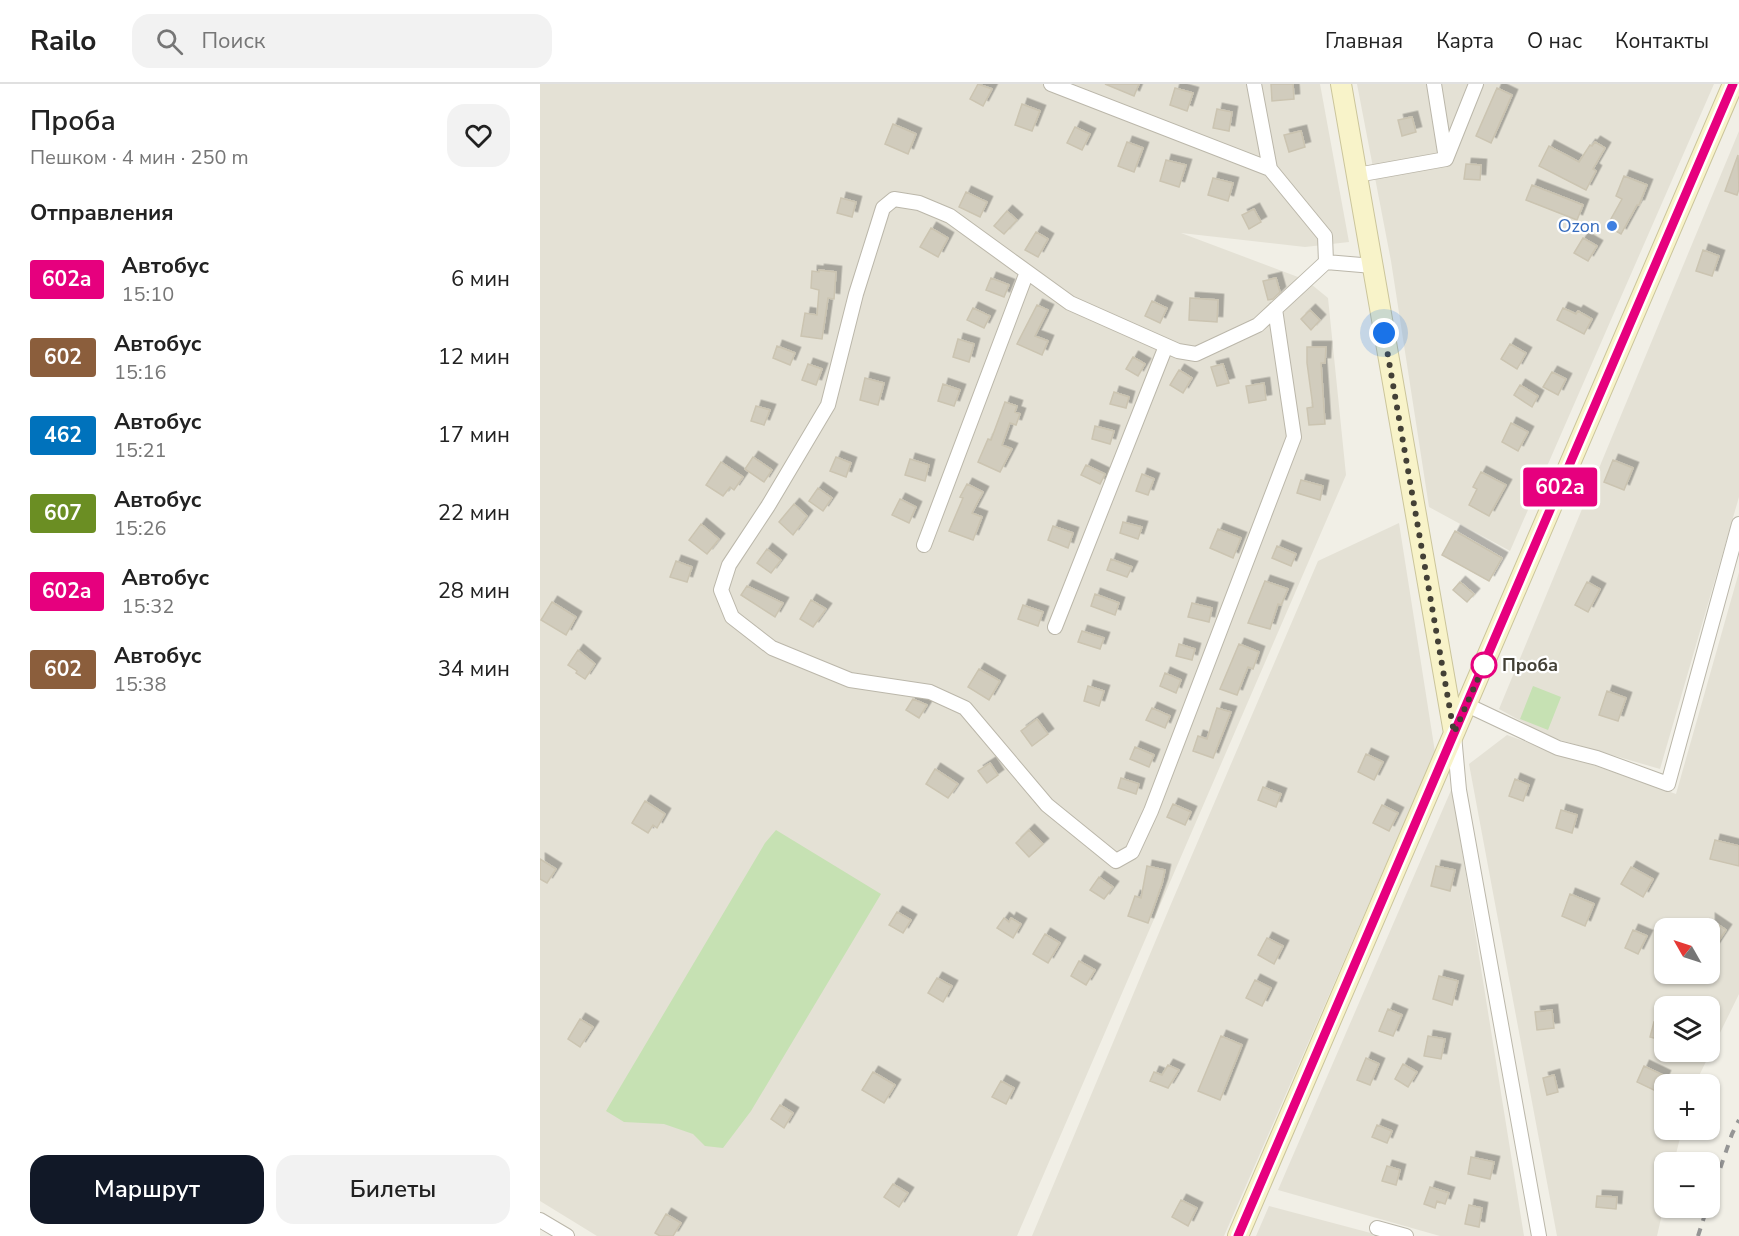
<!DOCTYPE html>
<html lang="ru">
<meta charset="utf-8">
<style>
:root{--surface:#fff;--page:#f2f2f2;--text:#222;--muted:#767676;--line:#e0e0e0;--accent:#111827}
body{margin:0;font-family:"Nunito Sans",sans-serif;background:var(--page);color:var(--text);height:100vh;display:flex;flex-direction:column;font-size:22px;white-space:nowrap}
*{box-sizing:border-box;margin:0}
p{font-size:20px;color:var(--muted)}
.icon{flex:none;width:33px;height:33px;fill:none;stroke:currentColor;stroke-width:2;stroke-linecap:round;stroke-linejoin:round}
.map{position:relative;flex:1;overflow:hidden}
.sheet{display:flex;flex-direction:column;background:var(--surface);width:540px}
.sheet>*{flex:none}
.badge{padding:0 12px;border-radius:4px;font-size:21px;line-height:39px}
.needle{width:39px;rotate:309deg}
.tools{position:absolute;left:1114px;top:834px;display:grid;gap:12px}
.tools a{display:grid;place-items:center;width:66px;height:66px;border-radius:12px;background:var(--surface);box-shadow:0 2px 4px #0004;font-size:30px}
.you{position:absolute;width:30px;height:30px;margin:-15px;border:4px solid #fff;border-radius:50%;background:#1a73e8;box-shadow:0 0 0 9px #1a73e833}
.map>.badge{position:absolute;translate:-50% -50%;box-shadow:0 0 0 3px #fff}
h2{padding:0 30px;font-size:22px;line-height:54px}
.round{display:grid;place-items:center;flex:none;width:63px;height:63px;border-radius:18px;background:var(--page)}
.overview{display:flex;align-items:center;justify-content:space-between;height:102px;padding:0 30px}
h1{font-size:28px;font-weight:600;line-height:45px}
.action{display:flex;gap:12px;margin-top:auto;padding:12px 30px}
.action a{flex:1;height:69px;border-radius:18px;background:var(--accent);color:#fff;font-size:24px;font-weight:600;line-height:69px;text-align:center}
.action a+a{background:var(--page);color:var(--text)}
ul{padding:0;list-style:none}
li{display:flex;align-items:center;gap:18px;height:78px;padding:0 30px}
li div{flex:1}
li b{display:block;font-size:22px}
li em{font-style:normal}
li .badge{min-width:66px;font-weight:700;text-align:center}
header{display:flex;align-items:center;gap:36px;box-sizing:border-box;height:84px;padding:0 30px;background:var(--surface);border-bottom:2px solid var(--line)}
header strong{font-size:28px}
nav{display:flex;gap:33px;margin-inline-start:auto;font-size:21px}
.search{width:420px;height:54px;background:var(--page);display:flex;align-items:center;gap:15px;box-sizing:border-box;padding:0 21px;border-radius:18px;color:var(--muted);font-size:22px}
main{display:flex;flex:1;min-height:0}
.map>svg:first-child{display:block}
.residential{fill:#e4e1d5;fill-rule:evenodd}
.green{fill:#c6e1b3}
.building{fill:#d1ccbd;stroke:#cbc4b1;stroke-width:1.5;filter:url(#shadow)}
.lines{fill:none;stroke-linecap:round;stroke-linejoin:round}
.street-casing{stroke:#bbb7aa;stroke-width:16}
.secondary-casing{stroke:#cbc59b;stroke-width:22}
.street{stroke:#fff;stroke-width:14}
.secondary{stroke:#f8f3c9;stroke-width:20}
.rail{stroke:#959595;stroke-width:4;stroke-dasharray:8 8;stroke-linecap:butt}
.line-casing{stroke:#fff;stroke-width:14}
.line{stroke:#e6007e;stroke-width:9}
.walk{stroke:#434036;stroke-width:6;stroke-dasharray:0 10.8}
.shop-dot{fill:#3f7fe0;stroke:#fff;stroke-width:2}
.stop-dot{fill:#fff;stroke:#e6007e;stroke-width:3}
.labels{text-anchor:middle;stroke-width:4.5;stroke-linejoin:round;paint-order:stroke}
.shop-label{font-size:18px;fill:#366cbe;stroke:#fff;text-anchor:end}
.stop-label{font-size:18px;font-weight:bold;fill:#434036;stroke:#fff;text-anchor:start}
</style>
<header>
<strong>Railo</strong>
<div class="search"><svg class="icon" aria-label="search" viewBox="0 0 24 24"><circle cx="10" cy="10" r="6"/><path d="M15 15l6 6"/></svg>Поиск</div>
<nav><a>Главная</a><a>Карта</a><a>О нас</a><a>Контакты</a></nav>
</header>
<main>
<section class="sheet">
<div class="overview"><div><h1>Проба</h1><p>Пешком · 4 мин · 250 m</p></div><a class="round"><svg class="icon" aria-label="heart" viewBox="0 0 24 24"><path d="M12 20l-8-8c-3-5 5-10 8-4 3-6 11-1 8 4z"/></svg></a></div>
<h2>Отправления</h2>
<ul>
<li><span class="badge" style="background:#e6007e;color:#fff">602а</span><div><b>Автобус</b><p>15:10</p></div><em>6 мин</em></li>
<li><span class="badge" style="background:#8b5e3c;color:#fff">602</span><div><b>Автобус</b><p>15:16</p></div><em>12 мин</em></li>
<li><span class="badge" style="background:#0072bc;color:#fff">462</span><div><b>Автобус</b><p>15:21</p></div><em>17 мин</em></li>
<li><span class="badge" style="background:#6b8e23;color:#fff">607</span><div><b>Автобус</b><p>15:26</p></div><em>22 мин</em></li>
<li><span class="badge" style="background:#e6007e;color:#fff">602а</span><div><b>Автобус</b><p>15:32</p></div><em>28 мин</em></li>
<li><span class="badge" style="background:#8b5e3c;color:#fff">602</span><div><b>Автобус</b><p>15:38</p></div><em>34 мин</em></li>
</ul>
<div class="action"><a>Маршрут</a><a>Билеты</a></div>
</section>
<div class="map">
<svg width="1199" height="1152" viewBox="0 0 1199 1152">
<defs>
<filter id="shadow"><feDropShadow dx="5.5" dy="-5.5" stdDeviation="0" flood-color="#0004"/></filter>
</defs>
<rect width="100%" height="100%" fill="#f1efe6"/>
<path class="residential" d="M0 0H780L809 158 765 163 641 149 766 196 788 214 806 391 477 1152H57L0 1117Z
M817 0H1174L970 467 889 423 851 177Z
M1199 47V413L1120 685 1010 653 959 625Z
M859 439 895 668 684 1152H492L631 820 778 477Z
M1199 488V910L1155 1000H1125V1046H1142L1134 1078H1125V1117L1117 1152H1017L929 680 967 651 1136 710ZM1125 844H1170V890H1125ZM1125 922H1170V968H1125Z
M912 704 984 1152H900L738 1106Z
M729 1122 842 1152H716Z"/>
<path class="green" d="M993 602 1021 613 1008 646 980 635Z
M236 746 341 810 211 1027 183 1064 165 1062 153 1050 124 1040 84 1038 66 1027 225 759Z"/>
<path class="building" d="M438 0 452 5 443 22 430 15Z
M565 0H599L594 12Z
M731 0H753L754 15 732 17Z
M635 4 653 9 647 27 630 21Z
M957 4 972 11 951 59 936 52Z
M482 20 500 27 492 47 475 41Z
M677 25 692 28 689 47 673 44Z
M872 33 876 48 862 52 858 36Z
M353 40 376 50 368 70 345 60Z
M535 43 550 50 542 66 527 59Z
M761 47 765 63 749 68 744 51Z
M587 58 603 64 594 88 578 82Z
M1055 58 1065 64 1053 85 1056 87 1046 106 999 82 1009 62 1039 78 1050 61 1052 62Z
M1198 71 1199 105 1197 111 1185 107Z
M626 76 646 81 639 103 620 97Z
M926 80 941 81 940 96 924 95Z
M1084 92 1107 101 1099 121H1097L1081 150 1067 142 1082 115 1076 112Z
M673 94 693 99 688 117 668 111Z
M992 101 1043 121 1037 136 986 116Z
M426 108 447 118 440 133 419 123Z
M301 114 316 118 312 133 297 129Z
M714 125 721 138 709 145 702 131Z
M467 127 477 136 464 150 454 142Z
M391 144 408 154 398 173 380 163Z
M496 148 508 155 498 173 485 166Z
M1043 154 1057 162 1048 177 1034 169Z
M1163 166 1179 172 1172 192 1156 187Z
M279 186 296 188 294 215 288 214 282 255 261 252 265 229 277 231 279 206 271 204 272 187 279 188Z
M451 194 469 201 464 213 446 206Z
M736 194 740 208 733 215 728 216 723 197Z
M650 214 678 216 677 238 649 236Z
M612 217 627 224 620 239 605 232Z
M497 221 508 226 495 252 508 257 502 271 477 260Z
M433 224 450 232 444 244 427 236Z
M1023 224 1036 230 1038 227 1052 235 1044 250 1017 236Z
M770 226 780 236 771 246 761 235Z
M418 255 434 260 429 278 413 273Z
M970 260 986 269 977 285 961 275Z
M237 262 255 269 250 281 233 274Z
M767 263H786L785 279H781L785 340 769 341 767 324 773 323 767 279Z
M593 273 605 280 598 292 586 285Z
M268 280 282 285 276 301 262 296Z
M683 280 689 299 677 302 671 283Z
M639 286 652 294 643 309 630 301Z
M1012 288 1026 295 1018 311 1003 303Z
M325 294 344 299 338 321 320 316Z
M724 299 726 316 709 319 706 302Z
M403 300 420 306 414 322 398 317Z
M980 301 998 312 992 323 974 311Z
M574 308 589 313 586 324 570 320Z
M465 318 477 322 475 328 480 330 476 341 470 339 462 361 472 365 460 388 438 378 448 355 451 356Z
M216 322 230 326 224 341 211 337Z
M971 339 988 348 978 367 962 358Z
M555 342 574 347 570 360 552 355Z
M213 373 232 386 224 398 205 385Z
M296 373 311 379 306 393 290 387Z
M370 375 389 381 385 397 365 391Z
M1073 376 1093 384 1084 406 1064 398Z
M181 378 203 393 194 406 190 403 183 412 166 401Z
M546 381 565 390 560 400 541 391Z
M941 388 966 401 949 432 929 421 937 405 933 403Z
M602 390 614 395 608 411 596 407Z
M761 396 783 402 780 416 757 409Z
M427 400 443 408 432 429 442 433 433 456 409 447 423 414 420 413Z
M278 404 292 414 283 427 269 417Z
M360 415 376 423 369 439 352 431Z
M254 420 267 432 253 451 239 438Z
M583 438 602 443 598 455 580 449Z
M161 440 179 455 167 470 149 456Z
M513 442 533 449 528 464 508 456Z
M678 445 701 454 693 474 670 464Z
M915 447 962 474 949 497 902 471Z
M737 462 756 470 751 482 732 474Z
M227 465 241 476 231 489 217 479Z
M571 475 592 483 587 493 567 486Z
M136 477 152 483 147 498 130 493Z
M725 497 748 505 741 521 738 520 730 545 708 539Z
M920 498 934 510 927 518 913 506Z
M1047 498 1060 505 1048 528 1035 521Z
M207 502 243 519 235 533 201 511Z
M555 510 579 519 575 531 551 522Z
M271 516 286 525 273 543 260 535Z
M12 518 36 533 26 551 1 536Z
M652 519 672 524 669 538 648 533Z
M483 521 503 528 498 542 478 535Z
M542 547 564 554 560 565 538 558Z
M639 560 655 565 652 576 636 572Z
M699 560 719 568 713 585 708 583 697 611 680 605Z
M38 566 55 580 45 595 36 589 37 587 28 581Z
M439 585 460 597 449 616 428 603Z
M625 589 641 596 636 609 620 602Z
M548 602 564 607 559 622 544 617Z
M1067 607 1086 614 1078 637 1059 631Z
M373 615 387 621 379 634 366 626Z
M612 624 630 632 625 644 606 636Z
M677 624 691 628 673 674 653 667 658 652 667 655Z
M497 635 508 650 492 662 481 647Z
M595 663 614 671 609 683 590 675Z
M826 670 843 678 834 696 818 688Z
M450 679 458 691 447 699 438 687Z
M395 685 418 700 408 714 386 700Z
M581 694 599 700 596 710 578 704Z
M975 695 989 701 983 717 969 712Z
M723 703 741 710 736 723 718 716Z
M105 717 125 730 117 744 113 741 108 749 92 739Z
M633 720 651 728 645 741 627 733Z
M842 721 858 729 849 747 833 739Z
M1021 726 1037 731 1032 749 1016 744Z
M489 746 503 760 489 773 476 759Z
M1175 756 1199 762V782L1170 775Z
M0 775 16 785 7 799 0 795Z
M607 782 625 786 622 800 608 839 588 832 595 812 601 814Z
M896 782 915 786 910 807 891 802Z
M1091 783 1113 795 1103 813 1081 800Z
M559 793 573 803 564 815 550 806Z
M1030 810 1054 820 1045 842 1022 832Z
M357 828 371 836 363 849 349 841Z
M464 834 469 838 471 834 481 840 473 854 457 844Z
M1170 835 1186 846 1170 870Z
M1093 846 1107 852 1098 870 1085 864Z
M505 850 520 859 508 879 493 870Z
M727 854 743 862 734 880 718 871Z
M539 877 555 886 546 901 531 892Z
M899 892 918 897 912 921 893 915Z
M397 894 412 902 403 918 388 909Z
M715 896 731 904 722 922 706 914Z
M848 925 862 931 853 952 839 947Z
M1012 926 1014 944 997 946 995 928Z
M40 935 53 943 40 963 28 955Z
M1114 938 1125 941V957L1110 953Z
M681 952 702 961 680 1016 658 1007Z
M888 952 905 955 901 975 884 972Z
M826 974 839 980 830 1001 817 996Z
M863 980 877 988 868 1003 855 995Z
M628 981 639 986 628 1004 610 997 614 988 622 991Z
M1104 982 1125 992 1118 1008 1097 998Z
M333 988 355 1001 344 1019 322 1006Z
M1014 991 1018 1008 1007 1011 1003 994Z
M461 997 474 1004 466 1020 452 1013Z
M240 1021 253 1029 244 1044 231 1035Z
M837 1041 852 1047 847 1059 832 1053Z
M931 1073 954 1078 950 1095 928 1090Z
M847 1082 860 1086 856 1101 842 1097Z
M353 1100 368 1109 359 1123 344 1113Z
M890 1103 909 1109 905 1120 897 1117 895 1124 884 1120Z
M1057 1112 1077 1113 1076 1125 1056 1123Z
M641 1116 657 1124 648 1142 632 1133Z
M929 1121 942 1124 939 1143 925 1140Z
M126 1130 141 1139 133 1152H120L115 1149Z"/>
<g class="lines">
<g class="street-casing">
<path id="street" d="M511 0 730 85
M714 0 730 85 785 152 786 178
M894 0 906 75
M817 91 906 75 936 0
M735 225 754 353 611 727 592 768 576 777 507 721 425 624 390 608 310 596 232 564 192 533 181 506 189 481 228 422 288 321 316 210 338 140 343 124 354 115 379 119 410 132 530 219 638 267 656 270 718 241 786 178 833 182
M384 461 487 188
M515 543 626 262
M927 621 1018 664 1057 674 1128 700 1199 440
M914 651 919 706 999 1152
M0 1136 27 1152
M837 1144 866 1152"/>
</g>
<g class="secondary-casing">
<path id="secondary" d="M801 0 914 649
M698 1152 1193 0"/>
</g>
<use href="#street" class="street"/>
<use href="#secondary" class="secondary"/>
<path class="rail" d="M1170 1114 1192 1050 1199 1036
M1158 1152 1167 1124"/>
</g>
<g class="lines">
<g class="line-casing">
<path id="line" d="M698 1152 1193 0"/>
</g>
<use href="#line" class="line"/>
<path class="walk" d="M844 249 914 649 944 581"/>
</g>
<circle class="shop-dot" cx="1072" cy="142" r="6"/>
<circle class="stop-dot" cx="944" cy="581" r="12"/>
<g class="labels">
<g class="shop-label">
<text x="1060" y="148">Ozon</text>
</g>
<g class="stop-label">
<text x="962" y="587">Проба</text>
</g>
</g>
</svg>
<div class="tools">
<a><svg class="needle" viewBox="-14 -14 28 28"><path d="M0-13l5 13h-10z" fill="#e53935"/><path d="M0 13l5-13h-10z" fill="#767676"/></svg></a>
<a><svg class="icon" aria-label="layers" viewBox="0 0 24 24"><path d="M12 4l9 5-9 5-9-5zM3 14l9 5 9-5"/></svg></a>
<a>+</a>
<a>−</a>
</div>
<div class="you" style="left:844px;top:249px"></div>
<b class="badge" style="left:1020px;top:403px;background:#e6007e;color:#fff">602а</b>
</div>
</main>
